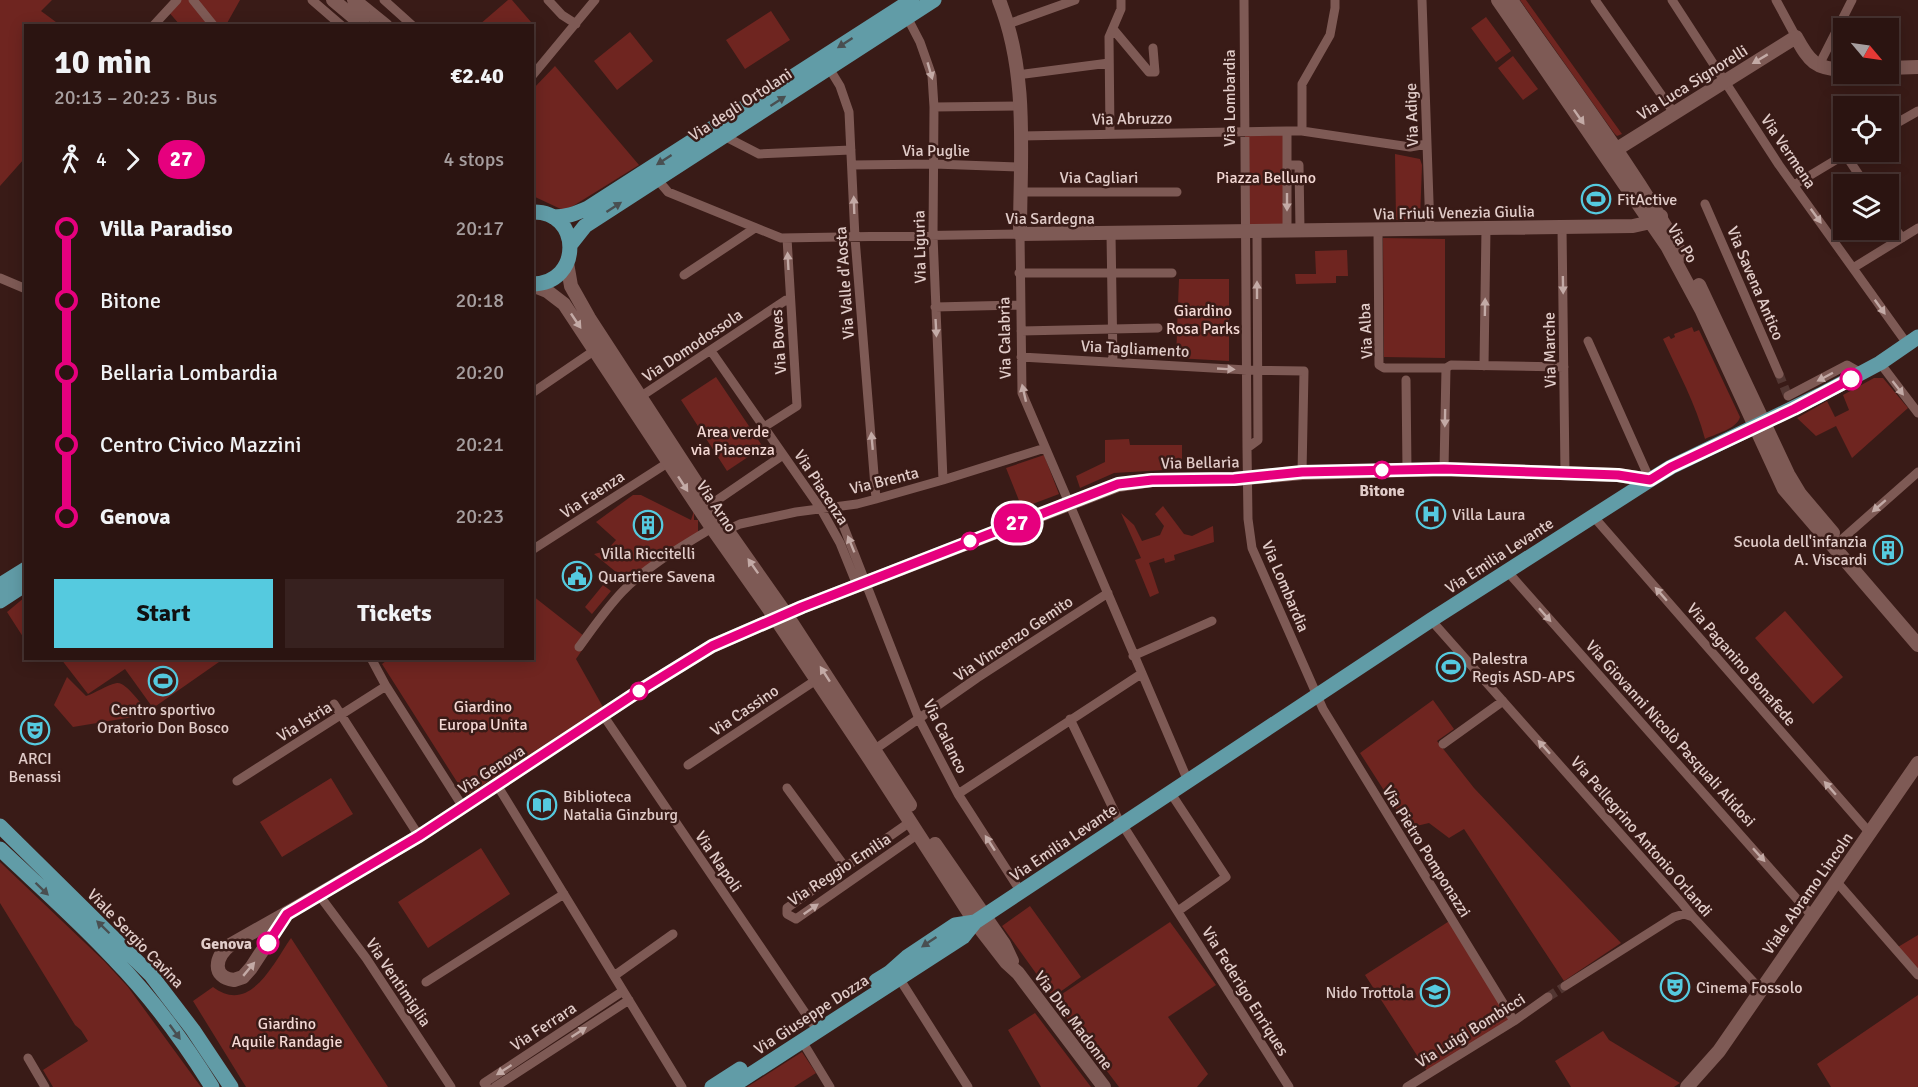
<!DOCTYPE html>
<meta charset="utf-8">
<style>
:root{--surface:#2b1411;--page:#37211f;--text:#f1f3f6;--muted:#a69e9f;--line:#473331;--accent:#55cadf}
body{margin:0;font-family:Signika,sans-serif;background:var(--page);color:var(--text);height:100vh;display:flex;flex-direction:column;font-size:22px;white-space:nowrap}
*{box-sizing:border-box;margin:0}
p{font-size:20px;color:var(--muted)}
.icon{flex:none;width:33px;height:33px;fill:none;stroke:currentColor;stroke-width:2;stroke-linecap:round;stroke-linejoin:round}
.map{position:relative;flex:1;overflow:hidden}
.panel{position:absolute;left:24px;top:24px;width:510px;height:636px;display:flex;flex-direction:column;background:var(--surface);border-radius:0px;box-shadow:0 3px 15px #0003,0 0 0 2px var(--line)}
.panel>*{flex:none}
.badge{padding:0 12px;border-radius:20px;font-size:21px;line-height:39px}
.needle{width:39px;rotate:119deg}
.controls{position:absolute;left:1833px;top:18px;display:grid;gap:12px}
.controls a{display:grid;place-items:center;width:66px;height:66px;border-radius:0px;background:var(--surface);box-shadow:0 3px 15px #0003,0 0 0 2px var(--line);font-size:30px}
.map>.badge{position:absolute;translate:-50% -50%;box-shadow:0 0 0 3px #fff}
.legs{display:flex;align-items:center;gap:9px;height:66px;padding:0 30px;font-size:20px}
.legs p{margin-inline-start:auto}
.summary{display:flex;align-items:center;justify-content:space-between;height:102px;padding:0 30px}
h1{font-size:33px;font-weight:700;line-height:45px}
.primary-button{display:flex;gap:12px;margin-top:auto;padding:12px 30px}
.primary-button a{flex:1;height:69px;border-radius:0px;background:var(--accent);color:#111;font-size:24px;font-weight:700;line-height:69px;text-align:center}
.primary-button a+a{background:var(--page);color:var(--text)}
ul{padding:0 30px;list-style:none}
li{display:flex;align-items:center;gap:21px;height:72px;font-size:22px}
li i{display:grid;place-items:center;width:9px;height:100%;margin:0 8px;background:currentColor}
li i::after{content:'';width:15px;height:15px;margin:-8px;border:4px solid;border-radius:50%;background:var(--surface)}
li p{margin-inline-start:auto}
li:first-child i{background:linear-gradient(#0000 50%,currentColor 0)}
li:last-child i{background:linear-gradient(currentColor 50%,#0000 0)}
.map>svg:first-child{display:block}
.green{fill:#6f2520}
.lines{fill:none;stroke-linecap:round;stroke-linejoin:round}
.street-tunnel{stroke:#523632;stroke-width:9;stroke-dasharray:9 4.5;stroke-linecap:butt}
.street{stroke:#7e5a55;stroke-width:9}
.secondary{stroke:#7e5a55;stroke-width:14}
.primary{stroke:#619ca7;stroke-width:15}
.oneway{fill:#494f51}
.oneway2{fill:#c3aaa6}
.line-1-casing{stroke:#fff;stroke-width:14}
.line-1{stroke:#e6007e;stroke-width:9}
.stop-1-dot{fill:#fff;stroke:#e6007e;stroke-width:3}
.labels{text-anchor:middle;stroke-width:5;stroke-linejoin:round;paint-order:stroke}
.street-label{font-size:16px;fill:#e1ccc9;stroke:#391b17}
.park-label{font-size:16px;fill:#f4d8d4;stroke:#391b17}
.poi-label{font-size:16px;fill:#e1ccc9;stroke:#391b17;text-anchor:start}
.stop-label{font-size:16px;font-weight:bold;fill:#e1ccc9;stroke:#391b17}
</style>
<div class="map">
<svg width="1918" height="1087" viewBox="0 0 1918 1087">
<rect width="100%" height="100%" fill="#391b17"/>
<path class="green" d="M0 0H52L41 11 60 25 26 26 25 151 22 155 24 159 0 186Z
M177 0H240L226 25H180L167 10Z
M508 0H512L531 22 527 25H479Z
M1520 0H1526L1622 134 1617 136 1614 133Z
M771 11 790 40 745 69 726 40Z
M1486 17 1511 51 1496 62 1471 28Z
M630 32 653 61 617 90 594 61Z
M1513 56 1538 89 1523 100 1498 68Z
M555 66 639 165 565 211 533 196 532 90Z
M1245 131H1287V230L1245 231Z
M1395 154 1420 159 1422 165 1420 220H1396Z
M1383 238 1445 239V358L1384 357Z
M1347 250 1348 276H1336V283L1296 284 1295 274H1316L1315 251Z
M1179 279H1229V361L1176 358Z
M1692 327 1694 332 1699 330 1740 417C1737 429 1715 434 1705 439 1696 404 1678 372 1663 339L1669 336 1671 339 1675 337 1674 334Z
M716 377 763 447 727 471 681 400Z
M1874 378H1883L1908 408 1852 458 1836 426 1816 436 1797 418 1827 401 1835 417 1849 410 1843 395Z
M1129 439 1130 445H1182V469L1114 473 1080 488 1076 476 1105 462V440Z
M1044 455 1059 494 1022 508 1006 468Z
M633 495H641L691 520 694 511V520H698V535C670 547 651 562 627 581L594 554 606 551 616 540 596 522Z
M1163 506 1184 534 1192 536 1213 526 1214 542 1174 555 1175 560 1165 563 1164 558 1149 563 1159 593 1150 597 1135 560 1141 558 1121 513 1134 525 1142 541 1160 535 1164 526 1155 514Z
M603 585 611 591 592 614 585 607Z
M533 596 589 640 576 659 603 707 466 796 382 664 390 658H532Z
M25 597V640L7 612Z
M1785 611 1843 677 1813 704 1755 638Z
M217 658 219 662 153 708 125 669 88 694 61 659Z
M67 677 86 696C96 693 106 685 117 683 127 682 142 707 151 714L73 727 54 705Z
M1433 700 1454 729 1437 741 1474 788 1621 943 1564 981 1464 829 1449 838 1429 823 1408 828 1360 753Z
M331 778 353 814 282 857 260 822Z
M481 848 510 894 428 948 398 902Z
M0 862 104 961 128 987 201 1087H53L43 1070 88 1041 81 1030 75 1025 0 903Z
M1030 906 1081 977 1053 997 1002 926Z
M1451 920 1514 1021 1429 1074 1365 975Z
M1170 922 1216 985 1168 1017 1208 1074 1197 1087H1119L1053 1000Z
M1918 935V971L1898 947Z
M291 938 388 1087H246L193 1001 213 987C250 1015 273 964 291 938Z
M1918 995V1087H1831L1817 1064Z
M1035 1013 1091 1087H1041L1008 1030Z
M1603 1031 1609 1040 1680 1083 1674 1087H1571L1555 1061Z
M802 1052 816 1073 794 1087H747Z"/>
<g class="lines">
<path class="street-tunnel" d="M1779 374 1787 394
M1548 997 1565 986"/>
<path class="street" d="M193 0 214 26
M312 0 342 26
M384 0 413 26
M548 0 562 15 576 24
M1244 0 1247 448 1248 519 1252 548 1323 709 1514 1021
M1422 0 1430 230
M1595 0 1674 113
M1672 0 1779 165 1908 345
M1776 0 1796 37
M907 17 920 42 932 76 934 107 933 236 943 480
M1008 24 1075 0
M153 26 177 0
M1113 29 1149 72H1155L1153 48
M1819 65 1852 0
M829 68 840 86 849 112 855 238 876 499
M1017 75 1109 63
M532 76 595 0
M934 107 1020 106
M1888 128 1918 111
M1302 131V84L1330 35 1335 8V0
M1110 134 1109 37 1121 9V0
M724 136 759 154 851 150
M1021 136 1287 131H1302L1410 147 1427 144
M1845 154 1865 184
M852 165 934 164 1020 167
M1287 165H1299L1300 230
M657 179 668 192 781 238 1020 234 1022 393 1188 781
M1794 185 1849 152
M1020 192H1177
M1705 204 1779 374
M1888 218 1902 238
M1562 227 1565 473
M1287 230V131
M1378 230 1379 365 1384 368H1446L1451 365 1564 367
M1111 234 1113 362
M1853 268 1918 228
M1019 273H1172
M684 275 755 228
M0 278 26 289
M935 307 1020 305
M1021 331 1158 328
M1588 341 1650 480
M711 351 821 509 840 543 857 585
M1021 357 1247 370 1304 371 1302 473
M1880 363 1918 413
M1484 366 1486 228
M1406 380 1407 470
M532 393 598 348
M1788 396 1847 365 1861 373
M640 397 786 300H790
M764 427 797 406 787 238
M1247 448 1258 440 1257 231
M1444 469 1446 368
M710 505 783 455
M836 507 919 719 958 794 1021 892
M1593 516 1869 832
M727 530 740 524 796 512 857 504 876 499 943 480 1045 448
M1840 541 1918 472
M532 550 669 462
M1507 571 1812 916
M1431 620 1680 901 1693 917 1760 989
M579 647C593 628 606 609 622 592 647 566 681 547 712 528
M1133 656 1212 621
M371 658 386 686 463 807
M334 704 419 836
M603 715 812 1023
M1070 719 1121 825
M1443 744 1503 701
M871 752 977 678 1108 593
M688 765 816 680
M237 781 386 686
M497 785 682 1087
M787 788 845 867
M1170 792 1226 877 1178 911
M958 794 1141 674
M910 822 787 908V914L796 919 918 834
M1122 824 1289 1087
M1836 881 1918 975
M319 895 366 958 451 1087
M614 976 673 934
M899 978 968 1087
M426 982 564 894
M1565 986 1674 917 1684 914 1693 917
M802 1041 830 1087
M28 1058 45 1087
M487 1087 484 1083 623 991
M495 1087 629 1000
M1407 1087 1514 1021 1548 997"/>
<path class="secondary" d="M333 0 364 26
M354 0 386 26
M999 0C1029 74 1020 156 1020 234L1633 226 1651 222 1661 216
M1498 0 1667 246 1702 311 1784 489 1918 645
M1511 0C1569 84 1632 165 1682 255
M1888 68 1918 67
M1609 154 1796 37C1809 61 1815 69 1844 70
M567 263 571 286 589 318 727 530 786 614 910 805
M532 285 547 291 564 304 712 528 776 619 867 755 975 922 1006 962 1018 973 1104 1087
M1699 285 1788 474 1800 494 1833 533
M935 844 1004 944 1012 961
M287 913 251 968 243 977 234 980C211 977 215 957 230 945L299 906 419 836 639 691 712 646 802 607 1118 485 1152 480 1235 479 1302 473 1444 469 1618 475 1650 480
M1687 1087 1719 1051 1918 763"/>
<path class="primary" d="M532 212C582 210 583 284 532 284
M553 217C566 217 575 214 588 208L912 0
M570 245 585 226 934 0
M0 585 26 569
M0 601 26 584
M0 826 151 975 193 1030 231 1087
M0 849C38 885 79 921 115 960 152 998 184 1042 212 1087
M876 981 889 973 907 957 955 925 975 922
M712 1087 740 1069
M731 1087 963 937 975 922 1431 620 1650 480 1671 467 1820 395 1880 363 1918 337"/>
</g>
<defs><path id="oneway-solid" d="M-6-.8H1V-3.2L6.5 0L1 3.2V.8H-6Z" transform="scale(1.5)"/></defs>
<g class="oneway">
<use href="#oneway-solid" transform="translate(845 43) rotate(147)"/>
<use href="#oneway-solid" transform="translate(778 101) rotate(-33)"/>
<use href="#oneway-solid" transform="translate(664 160) rotate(147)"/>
<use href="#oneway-solid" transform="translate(614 207) rotate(-33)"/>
<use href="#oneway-solid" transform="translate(42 889) rotate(44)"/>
<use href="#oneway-solid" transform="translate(103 927) rotate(-136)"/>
<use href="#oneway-solid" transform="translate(929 942) rotate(146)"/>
<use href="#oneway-solid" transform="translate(175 1032) rotate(54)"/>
</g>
<g class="oneway2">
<use href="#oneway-solid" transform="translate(1760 59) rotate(149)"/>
<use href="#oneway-solid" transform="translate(930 71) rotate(74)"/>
<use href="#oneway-solid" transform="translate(1579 117) rotate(55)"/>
<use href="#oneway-solid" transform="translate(1287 202) rotate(90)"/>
<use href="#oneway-solid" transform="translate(854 205) rotate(-92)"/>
<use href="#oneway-solid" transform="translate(1816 216) rotate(54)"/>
<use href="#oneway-solid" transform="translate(788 261) rotate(-93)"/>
<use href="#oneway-solid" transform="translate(1563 285) rotate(89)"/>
<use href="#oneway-solid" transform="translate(1257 290) rotate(-90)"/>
<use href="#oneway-solid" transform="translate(1485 307) rotate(-89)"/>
<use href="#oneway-solid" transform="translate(1880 307) rotate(54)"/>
<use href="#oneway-solid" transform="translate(576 321) rotate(56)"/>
<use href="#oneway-solid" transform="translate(936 328) rotate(87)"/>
<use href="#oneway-solid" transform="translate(1226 369) rotate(3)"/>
<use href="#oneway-solid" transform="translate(1825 377) rotate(152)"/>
<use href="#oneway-solid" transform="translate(1898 388) rotate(52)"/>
<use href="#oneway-solid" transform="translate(1024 393) rotate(-103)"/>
<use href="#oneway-solid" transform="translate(1445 418) rotate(91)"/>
<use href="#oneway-solid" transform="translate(872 441) rotate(-95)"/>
<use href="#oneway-solid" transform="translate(683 484) rotate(57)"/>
<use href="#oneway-solid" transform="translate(1879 506) rotate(139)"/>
<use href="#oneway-solid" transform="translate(851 544) rotate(-112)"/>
<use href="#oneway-solid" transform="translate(753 566) rotate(-125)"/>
<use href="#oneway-solid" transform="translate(1661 594) rotate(-131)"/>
<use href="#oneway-solid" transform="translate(1545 615) rotate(48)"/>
<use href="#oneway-solid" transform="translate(825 674) rotate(-123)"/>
<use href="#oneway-solid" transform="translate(1544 747) rotate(-132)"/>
<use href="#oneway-solid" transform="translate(1830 788) rotate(-131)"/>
<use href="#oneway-solid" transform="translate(990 843) rotate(-123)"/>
<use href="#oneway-solid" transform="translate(1759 855) rotate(48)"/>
<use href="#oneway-solid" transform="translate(811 909) rotate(-35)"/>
<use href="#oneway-solid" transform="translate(249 969) rotate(-50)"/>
<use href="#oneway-solid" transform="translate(579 1032) rotate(-33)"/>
<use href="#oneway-solid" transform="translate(504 1070) rotate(147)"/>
</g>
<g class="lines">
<g class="line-1-casing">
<path id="line-1" d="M268 943 287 914 419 836 639 691 712 646 802 607 1118 484 1152 480 1234 479 1302 472 1444 469 1618 475 1650 480 1671 467 1794 409 1851 379"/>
</g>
<use href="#line-1" class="line-1"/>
</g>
<defs>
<g id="stadium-ring" transform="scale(1.5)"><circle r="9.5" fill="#391b17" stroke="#55cadf" stroke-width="1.5"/><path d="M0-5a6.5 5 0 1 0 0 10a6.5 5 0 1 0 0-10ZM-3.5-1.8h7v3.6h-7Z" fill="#55cadf"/></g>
<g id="hospital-ring" transform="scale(1.5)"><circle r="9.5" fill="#391b17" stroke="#55cadf" stroke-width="1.5"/><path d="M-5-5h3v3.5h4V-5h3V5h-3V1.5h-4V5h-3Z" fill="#55cadf"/></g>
<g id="building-ring" transform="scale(1.5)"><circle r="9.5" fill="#391b17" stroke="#55cadf" stroke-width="1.5"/><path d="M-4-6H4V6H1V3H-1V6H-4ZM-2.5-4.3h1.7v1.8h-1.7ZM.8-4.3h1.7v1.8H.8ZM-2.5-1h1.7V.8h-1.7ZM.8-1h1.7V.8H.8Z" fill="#55cadf"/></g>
<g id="civic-ring" transform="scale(1.5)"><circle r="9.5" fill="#391b17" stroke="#55cadf" stroke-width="1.5"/><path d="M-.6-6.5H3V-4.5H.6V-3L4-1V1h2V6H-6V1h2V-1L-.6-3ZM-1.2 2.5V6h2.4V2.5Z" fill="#55cadf"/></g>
<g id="theatre-ring" transform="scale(1.5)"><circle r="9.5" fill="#391b17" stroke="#55cadf" stroke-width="1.5"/><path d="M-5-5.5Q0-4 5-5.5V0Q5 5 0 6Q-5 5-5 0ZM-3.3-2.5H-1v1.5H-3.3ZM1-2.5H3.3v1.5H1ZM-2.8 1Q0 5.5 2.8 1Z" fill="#55cadf"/></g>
<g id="library-ring" transform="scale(1.5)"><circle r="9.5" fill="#391b17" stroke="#55cadf" stroke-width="1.5"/><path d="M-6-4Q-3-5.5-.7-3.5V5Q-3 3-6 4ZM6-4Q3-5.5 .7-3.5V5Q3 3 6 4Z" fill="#55cadf"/></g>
<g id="school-ring" transform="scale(1.5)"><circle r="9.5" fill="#391b17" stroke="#55cadf" stroke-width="1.5"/><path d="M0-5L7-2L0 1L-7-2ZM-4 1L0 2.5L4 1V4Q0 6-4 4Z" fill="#55cadf"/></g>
</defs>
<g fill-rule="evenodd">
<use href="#stadium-ring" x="1596" y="199"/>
<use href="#hospital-ring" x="1431" y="514"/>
<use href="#building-ring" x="648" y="525"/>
<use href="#building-ring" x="1888" y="550"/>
<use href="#civic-ring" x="577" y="576"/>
<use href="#stadium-ring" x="1451" y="667"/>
<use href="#stadium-ring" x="163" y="681"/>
<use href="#theatre-ring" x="35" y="730"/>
<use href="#library-ring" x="542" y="805"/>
<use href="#theatre-ring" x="1675" y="987"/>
<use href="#school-ring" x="1435" y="992"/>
</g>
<g class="stop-1-dot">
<circle cx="1851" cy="379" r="10"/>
<circle cx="1382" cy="470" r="8"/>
<circle cx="970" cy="541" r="8"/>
<circle cx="639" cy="691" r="8"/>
<circle cx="268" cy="943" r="10"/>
</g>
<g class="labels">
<g class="street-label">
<text transform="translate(1692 82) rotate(-32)" y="6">Via Luca Signorelli</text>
<text transform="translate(1229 98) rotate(-90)" y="6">Via Lombardia</text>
<text transform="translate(740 104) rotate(-33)" y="6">Via degli Ortolani</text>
<text transform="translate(1411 115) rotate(-92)" y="6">Via Adige</text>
<text transform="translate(1132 118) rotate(-1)" y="6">Via Abruzzo</text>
<text x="936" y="156">Via Puglie</text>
<text transform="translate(1789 151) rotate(56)" y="6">Via Vermena</text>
<text x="1099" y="183">Via Cagliari</text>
<text transform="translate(1454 212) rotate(-1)" y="6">Via Friuli Venezia Giulia</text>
<text x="1050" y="224">Via Sardegna</text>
<text transform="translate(1683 243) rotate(59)" y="6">Via Po</text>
<text transform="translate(919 247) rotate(-91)" y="6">Via Liguria</text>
<text transform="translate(844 283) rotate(-94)" y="6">Via Valle d'Aosta</text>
<text transform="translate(1756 283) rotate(67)" y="6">Via Savena Antico</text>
<text transform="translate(1365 331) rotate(-93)" y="6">Via Alba</text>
<text transform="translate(1004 338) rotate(-91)" y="6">Via Calabria</text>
<text transform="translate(778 342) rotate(-94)" y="6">Via Boves</text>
<text transform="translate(692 345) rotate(-34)" y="6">Via Domodossola</text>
<text transform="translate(1135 348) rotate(3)" y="6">Via Tagliamento</text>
<text transform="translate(1549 350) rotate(-91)" y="6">Via Marche</text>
<text transform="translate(1200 462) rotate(-1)" y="6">Via Bellaria</text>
<text transform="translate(884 480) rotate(-14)" y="6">Via Brenta</text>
<text transform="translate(822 487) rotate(57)" y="6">Via Piacenza</text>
<text transform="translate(592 494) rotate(-33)" y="6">Via Faenza</text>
<text transform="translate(717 506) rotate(56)" y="6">Via Arno</text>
<text transform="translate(1499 555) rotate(-33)" y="6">Via Emilia Levante</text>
<text transform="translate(1286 586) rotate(67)" y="6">Via Lombardia</text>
<text transform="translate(1013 638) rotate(-34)" y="6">Via Vincenzo Gemito</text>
<text transform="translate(1742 664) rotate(49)" y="6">Via Paganino Bonafede</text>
<text transform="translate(744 710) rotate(-34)" y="6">Via Cassino</text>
<text transform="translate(304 721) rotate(-32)" y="6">Via Istria</text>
<text transform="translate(1671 733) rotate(48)" y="6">Via Giovanni Nicolò Pasquali Alidosi</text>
<text transform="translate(946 736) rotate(64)" y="6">Via Calanco</text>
<text transform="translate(491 769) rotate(-33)" y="6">Via Genova</text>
<text transform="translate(1642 836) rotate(49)" y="6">Via Pellegrino Antonio Orlandi</text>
<text transform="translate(1063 842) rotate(-34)" y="6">Via Emilia Levante</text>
<text transform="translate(1427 851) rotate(58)" y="6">Via Pietro Pomponazzi</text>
<text transform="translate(719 861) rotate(56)" y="6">Via Napoli</text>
<text transform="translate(839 869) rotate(-33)" y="6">Via Reggio Emilia</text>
<text transform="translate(1807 893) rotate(-55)" y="6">Viale Abramo Lincoln</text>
<text transform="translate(136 938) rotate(46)" y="6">Viale Sergio Cavina</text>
<text transform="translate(399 982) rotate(56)" y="6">Via Ventimiglia</text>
<text transform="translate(1246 991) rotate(58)" y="6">Via Federigo Enriques</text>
<text transform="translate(811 1014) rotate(-33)" y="6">Via Giuseppe Dozza</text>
<text transform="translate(1074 1020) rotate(53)" y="6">Via Due Madonne</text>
<text transform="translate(543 1026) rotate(-33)" y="6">Via Ferrara</text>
<text transform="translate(1470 1030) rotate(-32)" y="6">Via Luigi Bombicci</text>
</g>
<g class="park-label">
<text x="1266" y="183">Piazza Belluno</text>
<text x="1203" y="316">Giardino<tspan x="1203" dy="18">Rosa Parks</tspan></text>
<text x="733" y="437">Area verde<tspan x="733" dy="18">via Piacenza</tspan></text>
<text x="483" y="712">Giardino<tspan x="483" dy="18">Europa Unita</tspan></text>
<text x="287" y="1029">Giardino<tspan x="287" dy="18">Aquile Randagie</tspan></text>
</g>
<g class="poi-label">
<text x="1617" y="205">FitActive</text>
<text x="1452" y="520">Villa Laura</text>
<text x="1867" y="547" text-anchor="end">Scuola dell'infanzia<tspan x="1867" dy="18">A. Viscardi</tspan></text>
<text x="648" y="559" text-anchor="middle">Villa Riccitelli</text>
<text x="598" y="582">Quartiere Savena</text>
<text x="1472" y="664">Palestra<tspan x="1472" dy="18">Regis ASD-APS</tspan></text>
<text x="163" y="715" text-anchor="middle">Centro sportivo<tspan x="163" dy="18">Oratorio Don Bosco</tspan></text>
<text x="35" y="764" text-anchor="middle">ARCI<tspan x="35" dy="18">Benassi</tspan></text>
<text x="563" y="802">Biblioteca<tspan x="563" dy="18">Natalia Ginzburg</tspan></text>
<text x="1696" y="993">Cinema Fossolo</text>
<text x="1414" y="998" text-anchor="end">Nido Trottola</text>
</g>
<g class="stop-label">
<text x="1382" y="496">Bitone</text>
<text x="252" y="949" text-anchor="end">Genova</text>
</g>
</g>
</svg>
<div class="controls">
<a><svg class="needle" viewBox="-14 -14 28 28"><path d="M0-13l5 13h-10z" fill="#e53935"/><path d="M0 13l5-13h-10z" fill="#a69e9f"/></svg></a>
<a><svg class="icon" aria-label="locate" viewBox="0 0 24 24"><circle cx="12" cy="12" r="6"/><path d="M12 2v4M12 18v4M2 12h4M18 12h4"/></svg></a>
<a><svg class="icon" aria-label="layers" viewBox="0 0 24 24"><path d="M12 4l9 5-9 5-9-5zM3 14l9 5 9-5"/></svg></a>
</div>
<b class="badge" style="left:1017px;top:523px;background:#e6007e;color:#fff">27</b>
<section class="panel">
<div class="summary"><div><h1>10 min</h1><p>20:13 – 20:23 · Bus</p></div><b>€2.40</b></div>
<div class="legs"><svg class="icon" aria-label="walk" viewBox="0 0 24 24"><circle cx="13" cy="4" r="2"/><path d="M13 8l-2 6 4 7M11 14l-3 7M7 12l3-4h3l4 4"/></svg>4<svg class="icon" aria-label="forward" viewBox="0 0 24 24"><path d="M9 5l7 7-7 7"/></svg><b class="badge" style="background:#e6007e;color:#fff">27</b><p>4 stops</p></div>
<ul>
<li><i style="color:#e6007e"></i><b>Villa Paradiso</b><p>20:17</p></li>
<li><i style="color:#e6007e"></i><span>Bitone</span><p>20:18</p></li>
<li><i style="color:#e6007e"></i><span>Bellaria Lombardia</span><p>20:20</p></li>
<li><i style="color:#e6007e"></i><span>Centro Civico Mazzini</span><p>20:21</p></li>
<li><i style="color:#e6007e"></i><b>Genova</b><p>20:23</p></li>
</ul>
<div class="primary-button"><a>Start</a><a>Tickets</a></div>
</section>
</div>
